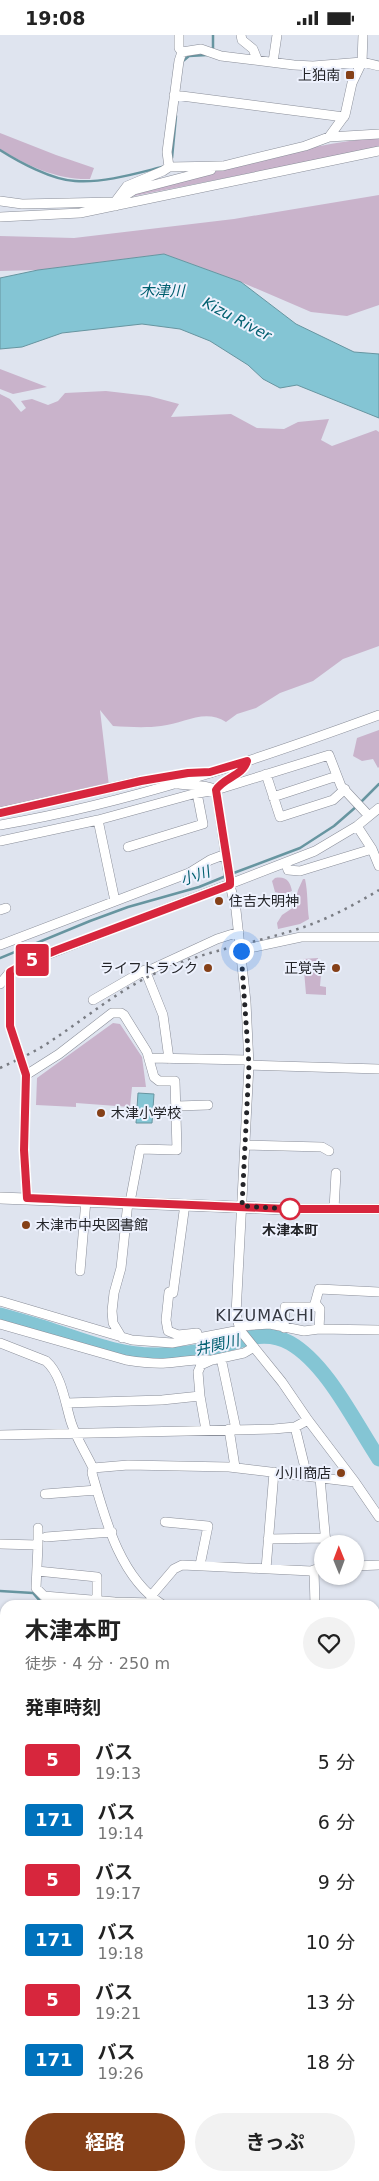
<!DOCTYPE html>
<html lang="ja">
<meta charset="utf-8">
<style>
:root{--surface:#fff;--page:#f2f2f2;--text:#222;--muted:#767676;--accent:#854018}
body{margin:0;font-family:"DejaVu Sans","Noto Sans JP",sans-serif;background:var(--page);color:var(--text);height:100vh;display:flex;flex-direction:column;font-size:19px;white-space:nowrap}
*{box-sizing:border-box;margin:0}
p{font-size:16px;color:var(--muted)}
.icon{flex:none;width:28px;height:28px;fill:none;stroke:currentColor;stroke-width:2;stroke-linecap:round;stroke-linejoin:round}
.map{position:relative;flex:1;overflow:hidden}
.details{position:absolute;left:0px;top:1565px;width:380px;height:581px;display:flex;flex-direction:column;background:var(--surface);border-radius:15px 15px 0 0;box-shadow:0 1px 4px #0004}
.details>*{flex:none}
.badge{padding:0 10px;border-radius:4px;font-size:18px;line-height:32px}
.needle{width:32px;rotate:359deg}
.controls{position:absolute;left:314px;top:1500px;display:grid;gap:10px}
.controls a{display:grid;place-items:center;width:50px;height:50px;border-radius:50%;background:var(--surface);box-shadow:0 1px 4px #0004;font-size:25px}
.you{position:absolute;width:25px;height:25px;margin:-12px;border:4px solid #fff;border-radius:50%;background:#1a73e8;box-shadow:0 0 0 8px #1a73e833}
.map>.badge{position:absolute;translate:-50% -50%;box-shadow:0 0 0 2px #fff}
h2{padding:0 25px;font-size:19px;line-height:45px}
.round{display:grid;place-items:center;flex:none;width:52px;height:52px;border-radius:26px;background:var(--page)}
.overview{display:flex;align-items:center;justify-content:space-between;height:85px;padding:0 25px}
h1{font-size:24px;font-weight:700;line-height:38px}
.cta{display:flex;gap:10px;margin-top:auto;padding:10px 25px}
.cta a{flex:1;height:58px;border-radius:30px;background:var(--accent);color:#fff;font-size:20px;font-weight:700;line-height:58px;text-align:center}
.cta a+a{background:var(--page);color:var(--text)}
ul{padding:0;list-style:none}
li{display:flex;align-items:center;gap:15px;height:60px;padding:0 25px}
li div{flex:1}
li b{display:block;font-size:19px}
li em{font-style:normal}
li .badge{min-width:55px;font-weight:700;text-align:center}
.status{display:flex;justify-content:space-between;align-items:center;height:35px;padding:0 25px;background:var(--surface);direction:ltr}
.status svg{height:14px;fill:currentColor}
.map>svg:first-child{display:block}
.green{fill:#c9b3cb}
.water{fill:#84c5d4;stroke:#6795a0}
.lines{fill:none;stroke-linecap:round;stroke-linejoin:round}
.stream{stroke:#6795a0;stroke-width:2.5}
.river{stroke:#84c5d4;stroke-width:15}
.street-casing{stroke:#8a8e99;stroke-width:10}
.secondary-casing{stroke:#8a8e99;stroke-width:12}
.highway-casing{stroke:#c1c2c3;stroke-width:16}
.street{stroke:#fff;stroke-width:9}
.secondary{stroke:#fff;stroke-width:11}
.highway{stroke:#2d98db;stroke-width:15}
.rail{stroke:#797c83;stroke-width:2.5;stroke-dasharray:2.5 5;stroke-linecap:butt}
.line-casing{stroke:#fff;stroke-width:11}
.line{stroke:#d7263d;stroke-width:8}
.walk{stroke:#232428;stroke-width:5;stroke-dasharray:0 9}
.poi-dot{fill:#854018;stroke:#edf1fd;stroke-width:2}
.stop-dot{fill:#fff;stroke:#d7263d;stroke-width:2.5}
.labels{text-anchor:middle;stroke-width:4;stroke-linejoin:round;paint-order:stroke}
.poi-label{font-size:14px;fill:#232428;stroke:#edf1fd;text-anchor:end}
.stop-label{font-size:14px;font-weight:bold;fill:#232428;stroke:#edf1fd}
.water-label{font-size:15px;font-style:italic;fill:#005f6f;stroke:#edf1fd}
.quarter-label{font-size:16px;letter-spacing:1px;fill:#363942;stroke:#edf1fd}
</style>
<div class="status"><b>19:08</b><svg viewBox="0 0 49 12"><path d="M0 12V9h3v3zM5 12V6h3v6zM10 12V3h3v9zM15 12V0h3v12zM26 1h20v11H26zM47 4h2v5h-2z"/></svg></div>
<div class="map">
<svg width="379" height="2146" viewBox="0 0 379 2146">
<rect width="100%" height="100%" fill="#dfe4ef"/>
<path class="green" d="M0 98 56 120 94 133 90 144C58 145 27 131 0 114Z
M379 102V113L129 162C146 151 171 148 191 142 252 126 316 109 379 102Z
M379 160V270L347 281 311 277 241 247 164 219 38 235 0 236V201L74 203 234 184Z
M0 334 47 352 13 359 0 354Z
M106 356 149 361 179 369 171 382 231 379 257 393 284 394 298 387 329 384 321 405 332 411 376 395 379 397V611L343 624 313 646 280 658 256 673 237 679 226 687C204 673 184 689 161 691 146 693 129 692 113 691L100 675 109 751 0 779V359L10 364 21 377 26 373 21 366 32 364 48 370 58 366 65 358Z
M379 695V732L378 733 373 724 362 726 353 721 357 703Z
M275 843C286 841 290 846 292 856L284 859 275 857 272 846Z
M303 844H305C308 857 307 871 309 884L300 889 278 894 277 888 282 880 294 872 298 855Z
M318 923 316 939 321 940 320 951 326 952V960L306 959 303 924Z
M113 988 120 989 142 1022 146 1052H132L130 1072 76 1068V1072L36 1070 37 1043Z"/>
<path class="water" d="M164 219 241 247 296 289 354 317 379 319V383L297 350 280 353 263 344 248 330 210 306 180 294 142 289 62 298 22 312 0 314V243L38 235Z
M138 1058 154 1059 152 1088H136Z"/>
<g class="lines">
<path class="stream" d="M213 13V0
M183 26 189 21 207 20
M0 115C19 127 52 145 75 146 104 148 134 139 162 132
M172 123 176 81
M361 767 379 749
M231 839 300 813 334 791 357 771
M0 923 90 886 128 872 199 852 226 841
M0 1556 33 1558 40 1566 39 1570
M0 1831H5
M0 1949 5 1956"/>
<path class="river" d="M0 1280C18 1285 36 1290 54 1296 88 1307 122 1321 157 1320 170 1320 190 1318 202 1316 231 1311 260 1291 290 1308 327 1329 355 1388 379 1424"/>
<g class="street-casing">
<path id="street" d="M241 0 242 5 253 14 257 24
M182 17 201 14 221 21 294 30 313 31 362 27 379 31
M273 27 277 0
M174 60 344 82
M329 102 345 80 352 48 362 27 363 0
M169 132 167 117 179 26 182 17 179 13V0
M0 166 22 169 115 167 134 155 211 135
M116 171 115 167 127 151 163 136 169 132 223 131 305 111 329 102 379 99
M0 182 80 178 379 116
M266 739 280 782 333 765 345 754
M173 748C187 752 204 748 216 755L230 850 236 875 246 967 249 1030 236 1279 240 1295 282 1347 308 1385 355 1447 379 1482
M216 755C224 742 243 741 247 726
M273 762 337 741
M0 777 141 746 192 738
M98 785 115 866
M0 790C129 768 256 725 379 680
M357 791 372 814 379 831
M0 806 98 785 193 759 216 755 329 720 341 751 369 781
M128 812 203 789 197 758
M286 829 288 835 300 836 372 814
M0 875 6 873
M0 910 189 838 210 825 226 819
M241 915 301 902H379
M145 935 163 980 169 1024
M10 937V991L26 1040 24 1115 27 1163
M0 949 10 937 28 927 315 816 357 791 379 773
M93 965 145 935 152 934 217 904 239 897
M150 1023 248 1025
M249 1030 379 1034
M26 1040 59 1019 112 978H121L124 980 147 1017 154 1042 159 1046H175L177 1115 140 1114 130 1167
M177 1071 208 1070
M246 1110 322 1112 329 1116
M185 1169 173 1258 169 1257 166 1285 168 1296 178 1300 197 1298
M334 1174 336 1138
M80 1236 86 1165
M0 1266 132 1305 172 1308 240 1295
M315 1268 320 1274 319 1294
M0 1289 126 1325C139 1327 152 1329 166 1328 181 1327 194 1324 209 1325
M240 1291 270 1289 304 1296 319 1294 379 1295
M284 1293 285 1272H314L319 1254 379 1257
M122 1303 113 1288 112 1276 114 1258 121 1233 128 1167
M0 1308 46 1326C62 1340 65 1368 71 1387 76 1403 86 1418 93 1433L92 1438C105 1484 120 1543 163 1570
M221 1323 236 1394
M200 1361 206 1395
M67 1368 162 1365 200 1361 198 1337 201 1330 212 1325 244 1318 254 1312
M295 1392 307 1441
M229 1394 235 1432
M0 1400 274 1394 295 1392 308 1385
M93 1433 128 1430 229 1432 355 1447
M320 1443 326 1509
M45 1459 97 1455
M165 1487 208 1491 200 1530
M46 1502 112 1497
M268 1504 326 1503
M0 1509 38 1510 36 1553 44 1561 115 1567 153 1568
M38 1510V1493
M355 1531 379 1530
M266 1534 274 1437
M314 1535 315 1570
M37 1536 97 1542V1566
M151 1561 174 1534 182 1530 311 1536 322 1532
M375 1672 379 1673
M375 1718 379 1719
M375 1829H379"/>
</g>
<g class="secondary-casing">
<path id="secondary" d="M0 1163 287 1174H379"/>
</g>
<g class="highway-casing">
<path id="highway" d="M0 2089H5
M375 2095H379"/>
</g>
<use href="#street" class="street"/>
<use href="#secondary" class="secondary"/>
<use href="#highway" class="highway"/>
<path class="rail" d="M0 1033C19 1024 37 1016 54 1004 87 982 119 955 156 938 202 916 252 909 301 893 328 884 354 870 379 855"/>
</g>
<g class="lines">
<g class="line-casing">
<path id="line" d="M0 778 141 746 188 738 210 737 247 726C243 741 224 742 216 755L230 844V850L57 915 28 927 10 937V991L26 1040 24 1115 27 1163 287 1174H379"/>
</g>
<use href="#line" class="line"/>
<path class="walk" d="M241 916 249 1030 242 1171 290 1174"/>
</g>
<g class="poi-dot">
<rect x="345" y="35" width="10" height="10" rx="2.5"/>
<circle cx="219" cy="866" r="5"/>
<circle cx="208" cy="933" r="5"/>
<circle cx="336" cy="933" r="5"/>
<circle cx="101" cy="1078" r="5"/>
<circle cx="26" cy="1190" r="5"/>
<circle cx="341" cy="1438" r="5"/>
</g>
<circle class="stop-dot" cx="290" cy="1174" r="10"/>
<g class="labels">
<g class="poi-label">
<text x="340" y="45">上狛南</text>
<text x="229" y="871" text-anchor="start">住吉大明神</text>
<text x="198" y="938">ライフトランク</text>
<text x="326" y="938">正覚寺</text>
<text x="111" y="1083" text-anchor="start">木津小学校</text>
<text x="36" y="1195" text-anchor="start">木津市中央図書館</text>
<text x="331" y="1443">小川商店</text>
</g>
<g class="stop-label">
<text x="290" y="1200">木津本町</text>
</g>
<g class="water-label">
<text x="162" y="261">木津川</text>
<text transform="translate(237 284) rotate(28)" y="5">Kizu River</text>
<text transform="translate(195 841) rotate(-19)" y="5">小川</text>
<text transform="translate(217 1310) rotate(-13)" y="5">井関川</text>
</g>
<g class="quarter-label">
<text x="265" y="1286">KIZUMACHI</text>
</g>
</g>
</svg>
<div class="controls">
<a><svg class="needle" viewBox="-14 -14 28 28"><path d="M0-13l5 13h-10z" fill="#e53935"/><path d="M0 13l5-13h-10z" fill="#767676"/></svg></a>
</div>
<div class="you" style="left:241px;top:916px"></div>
<b class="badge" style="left:32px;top:925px;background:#d7263d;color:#fff">5</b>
<section class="details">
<div class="overview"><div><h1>木津本町</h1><p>徒歩 · 4 分 · 250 m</p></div><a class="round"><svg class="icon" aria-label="heart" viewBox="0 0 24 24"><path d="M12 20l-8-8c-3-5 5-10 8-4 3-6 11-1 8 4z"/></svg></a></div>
<h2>発車時刻</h2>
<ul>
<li><span class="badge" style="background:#d7263d;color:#fff">5</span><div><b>バス</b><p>19:13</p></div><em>5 分</em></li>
<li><span class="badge" style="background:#0072bc;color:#fff">171</span><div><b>バス</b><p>19:14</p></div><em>6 分</em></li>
<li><span class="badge" style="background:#d7263d;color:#fff">5</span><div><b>バス</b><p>19:17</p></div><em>9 分</em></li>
<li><span class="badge" style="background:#0072bc;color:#fff">171</span><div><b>バス</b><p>19:18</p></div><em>10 分</em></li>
<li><span class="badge" style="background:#d7263d;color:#fff">5</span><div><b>バス</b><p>19:21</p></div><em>13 分</em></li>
<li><span class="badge" style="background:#0072bc;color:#fff">171</span><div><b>バス</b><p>19:26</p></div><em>18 分</em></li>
</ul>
<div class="cta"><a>経路</a><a>きっぷ</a></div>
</section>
</div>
